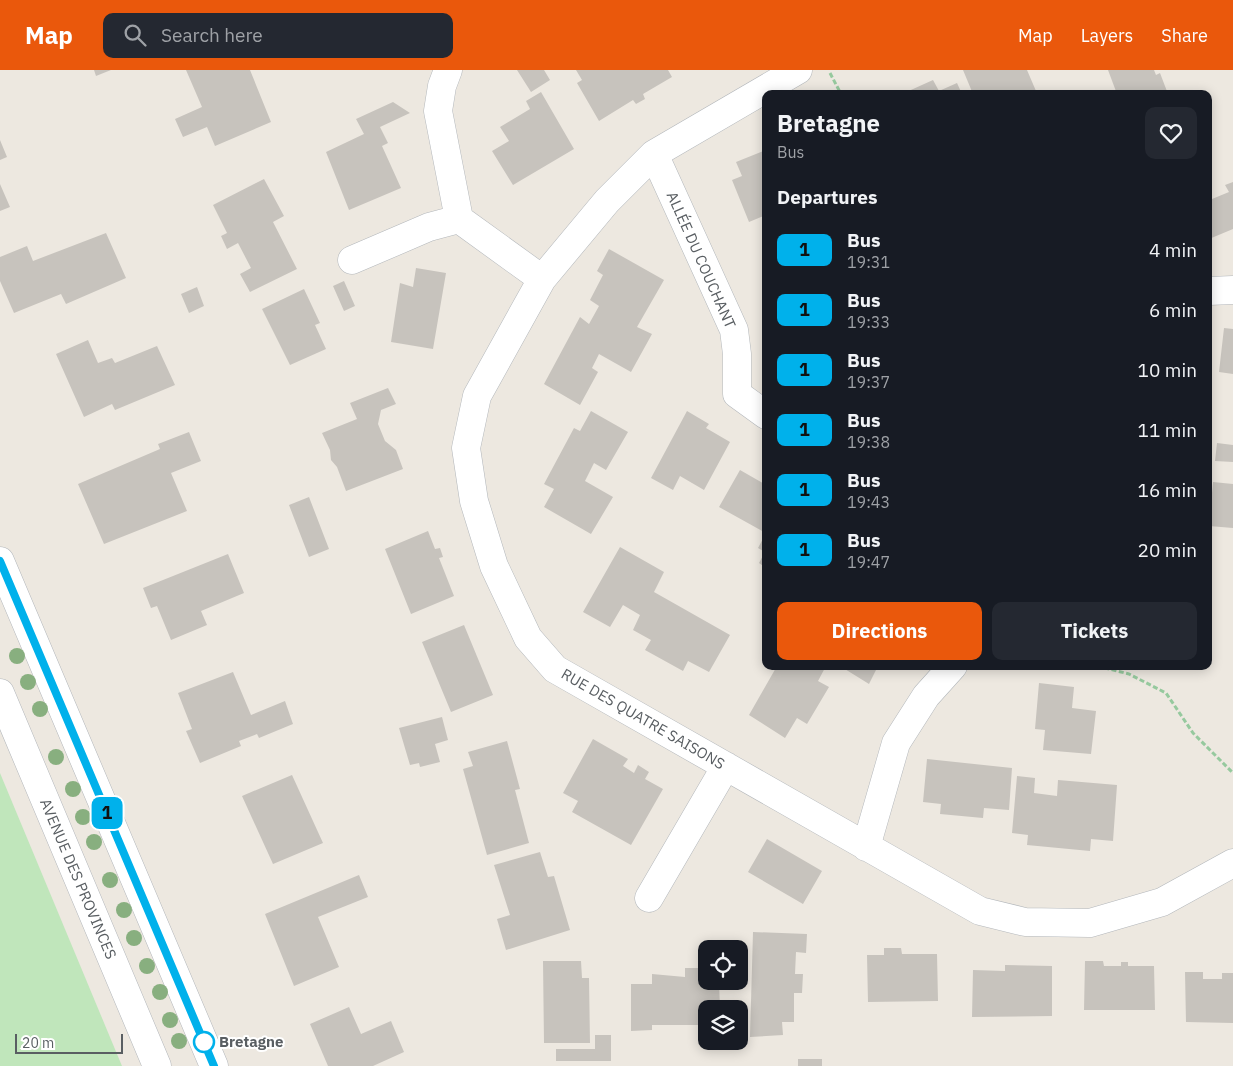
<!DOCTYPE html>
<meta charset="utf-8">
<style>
:root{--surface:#171b24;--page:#242831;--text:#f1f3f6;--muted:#9ea1a6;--accent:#ea580c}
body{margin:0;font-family:"IBM Plex Sans",sans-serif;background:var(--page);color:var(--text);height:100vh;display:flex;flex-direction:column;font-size:19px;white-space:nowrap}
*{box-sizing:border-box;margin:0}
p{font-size:16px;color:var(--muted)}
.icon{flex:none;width:28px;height:28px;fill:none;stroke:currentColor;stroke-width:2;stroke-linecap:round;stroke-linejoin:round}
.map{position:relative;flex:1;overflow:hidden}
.side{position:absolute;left:762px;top:20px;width:450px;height:580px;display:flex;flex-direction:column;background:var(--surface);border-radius:10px;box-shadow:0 2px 12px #0003}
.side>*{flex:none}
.badge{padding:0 10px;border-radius:8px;font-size:18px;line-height:32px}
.controls{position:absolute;left:698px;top:870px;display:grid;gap:10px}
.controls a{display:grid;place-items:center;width:50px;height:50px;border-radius:10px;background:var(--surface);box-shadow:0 2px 12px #0003;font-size:25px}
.scale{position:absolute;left:15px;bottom:12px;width:108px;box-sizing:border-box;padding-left:5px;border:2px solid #595e62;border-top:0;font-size:14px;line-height:18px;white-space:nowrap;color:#595e62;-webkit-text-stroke:4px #fff;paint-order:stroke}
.map>.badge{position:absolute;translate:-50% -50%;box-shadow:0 0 0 2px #fff}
h2{padding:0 15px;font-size:19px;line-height:45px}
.round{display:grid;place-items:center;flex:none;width:52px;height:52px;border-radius:10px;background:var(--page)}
.overview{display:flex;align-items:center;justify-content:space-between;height:85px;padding:0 15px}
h1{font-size:24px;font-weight:800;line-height:38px}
.button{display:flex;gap:10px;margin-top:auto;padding:10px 15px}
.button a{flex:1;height:58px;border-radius:10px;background:var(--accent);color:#fff;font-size:20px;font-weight:800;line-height:58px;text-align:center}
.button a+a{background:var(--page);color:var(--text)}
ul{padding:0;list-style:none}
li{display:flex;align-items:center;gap:15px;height:60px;padding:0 15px}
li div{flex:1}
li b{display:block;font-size:19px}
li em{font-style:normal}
li .badge{min-width:55px;font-weight:700;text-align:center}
header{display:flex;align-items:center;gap:30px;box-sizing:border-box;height:70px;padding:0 25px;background:var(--accent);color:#fff}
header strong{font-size:24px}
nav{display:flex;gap:28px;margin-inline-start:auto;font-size:18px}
.search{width:350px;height:45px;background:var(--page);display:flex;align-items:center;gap:12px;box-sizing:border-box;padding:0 18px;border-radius:10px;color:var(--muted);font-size:19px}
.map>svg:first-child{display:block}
.green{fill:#c0e6bb}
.building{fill:#c7c3bd}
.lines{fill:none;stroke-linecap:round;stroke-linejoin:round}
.minor-casing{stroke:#b3b7bb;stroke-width:29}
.tertiary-casing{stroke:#b3b7bb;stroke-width:29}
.path{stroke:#96c99e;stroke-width:3;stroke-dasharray:5 2.5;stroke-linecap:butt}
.minor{stroke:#fff;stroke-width:28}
.tertiary{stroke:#fff;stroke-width:28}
.tree{fill:#88af7f}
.line-casing{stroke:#fff;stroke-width:11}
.line{stroke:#00b1eb;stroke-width:8}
.stop-dot{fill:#fff;stroke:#00b1eb;stroke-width:2.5}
.labels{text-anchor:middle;stroke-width:4;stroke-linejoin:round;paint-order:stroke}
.street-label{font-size:15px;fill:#595e62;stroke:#fff}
.stop-label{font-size:15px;font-weight:bold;fill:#595e62;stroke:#fff;text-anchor:start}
</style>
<header>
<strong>Map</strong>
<div class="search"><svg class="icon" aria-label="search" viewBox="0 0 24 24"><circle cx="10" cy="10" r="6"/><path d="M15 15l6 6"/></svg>Search here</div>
<nav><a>Map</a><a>Layers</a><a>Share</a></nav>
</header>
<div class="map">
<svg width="1233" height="996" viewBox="0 0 1233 996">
<rect width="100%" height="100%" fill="#ede8e0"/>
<path class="green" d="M0 703 122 996H0Z"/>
<path class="building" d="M94 0H111L96 6Z
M186 0H250L271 52 215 76 207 57 183 67 175 49 202 37Z
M517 0H544L550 10 531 22Z
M576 0H668L672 7 643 24 645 29 636 34 633 30 599 51 577 13 582 10Z
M963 0H1027L1036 21 1028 24H973Z
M1108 0H1154L1156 5 1160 3 1168 24H1117Z
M933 10 939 21 957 13 962 24H902Z
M541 22 574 79 513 115 492 81 509 71 500 57 530 39 526 31Z
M393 32 410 43 380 57 388 73 382 76 401 118 349 140 326 82 364 64 356 49Z
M0 70 7 87 0 90Z
M766 80V145L749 152 732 110 742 106 736 92Z
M264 109 284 146 273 152 297 199 250 222 240 204 251 198 238 173 227 179 221 166 227 163 213 135Z
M1233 112V159L1209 169V120L1212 129 1229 122 1225 115Z
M0 114 10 137 0 141Z
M106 163 126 208 66 234 61 224 14 243 0 211V187L27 176 33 191Z
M609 179 664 210 637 257 652 264 631 302 599 284 592 298 598 302 580 335 544 314 580 247 589 254 599 236 590 230 603 205 597 201Z
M416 198 446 203 433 279 391 272 400 213 413 217Z
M344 211 355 236 344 241 333 216Z
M197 217 204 236 189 243 181 224Z
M304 219 320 253 315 255 326 279 290 295 262 239Z
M1224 258 1233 259V304L1219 302Z
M88 270 98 293 112 288 115 293 157 276 175 315 115 340 112 334 84 347 56 284Z
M388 318 396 334 381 340 378 354 385 371 396 380 403 399 346 421 337 397 331 390 330 380 322 363 357 349 350 333Z
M591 341 628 362 606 400 594 393 585 411 613 427 591 464 544 437 554 419 544 414 574 358 580 361Z
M687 341 709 354 706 358 730 372 704 420 680 406 673 420 651 408Z
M189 362 201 391 171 403 187 441 104 474 78 414 160 379 158 374Z
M1217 373 1233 375V392L1215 391Z
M740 400 766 415V498L759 493 765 482 758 478 766 463 719 437Z
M1213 412 1233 414V458L1209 456Z
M309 427 329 479 309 487 289 435Z
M428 461 435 479 440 478 443 487 439 488 454 526 411 544 385 479Z
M620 477 664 502 654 522 730 565 709 602 688 591 683 601 645 580 651 570 633 560 640 545 623 535 610 557 583 542Z
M228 484 244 523 201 541 207 555 171 570 157 536 151 538 143 518Z
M464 555 493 625 451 642 422 572Z
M777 596H826L818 611 829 617 807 654 797 648 785 668 749 645Z
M840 596H878L869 614Z
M233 602 251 645 285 631 293 654 259 668 257 664 239 671 241 676 200 693 186 661 192 659 178 623Z
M1039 613 1074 617 1072 638 1096 641 1091 684 1043 680 1045 660 1035 659Z
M442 647 448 670 435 674 440 692 420 697 419 693 410 695 399 658Z
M593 669 628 689 623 696 634 703 638 695 649 702 645 709 663 719 631 775 572 742 578 731 563 723Z
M507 671 520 719 515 720 529 773 487 785 463 699 473 696 468 682Z
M927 689 1012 698 1009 740 984 738 983 748 940 744 941 734 923 732Z
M292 705 323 773 273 794 242 726Z
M1017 706 1035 708 1034 723 1057 726 1058 710 1117 715 1113 771 1091 769 1090 781 1027 775 1028 765 1012 763Z
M767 769 822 801 803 834 748 802Z
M540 782 548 807 554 806 570 860 506 880 497 849 510 845 494 795Z
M359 805 368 827 318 847 339 897 294 916 265 844Z
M753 862 807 864 806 883 796 882 795 904H803L802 923H794V952H782L783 965 750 967Z
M884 878H901L902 884H937L938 931 868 932 867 885H884Z
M543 891H581L582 908H589L590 973H544Z
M1085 891H1103L1104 896H1121V892H1128V896H1154L1155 940H1084Z
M1005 895 1052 896V946L972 947 973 900 1005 901Z
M685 898H706V911H719L720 939H706V955H652V960L631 961V914H652V904L685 907Z
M1185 902H1203V909H1222V903H1233V953L1186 952Z
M349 937 361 964 391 951 404 982 373 996H328L310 954Z
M595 965H611V991H556V979H595Z
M798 989H822V996H798Z"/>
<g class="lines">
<g class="minor-casing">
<path id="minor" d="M448 0 442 16 438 41 459 149 542 209
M798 0 654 84 607 131 542 209 477 326 466 378 474 431 494 496 528 568 555 599 980 841 1025 852 1090 853 1162 832 1233 793
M654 84 734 260 737 284V324L766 345
M352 190 429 157 459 149
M1209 221 1233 220
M866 777 896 673 926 626 953 596
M649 828 726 696"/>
</g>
<g class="tertiary-casing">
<path id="tertiary" d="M0 491 214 996
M0 623 157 996"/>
</g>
<path class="path" d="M830 3 841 24
M1097 596 1129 604 1166 623 1193 663 1233 703"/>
<use href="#minor" class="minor"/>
<use href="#tertiary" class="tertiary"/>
</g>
<g class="tree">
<circle cx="17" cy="586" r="8"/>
<circle cx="28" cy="612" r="8"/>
<circle cx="40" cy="639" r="8"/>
<circle cx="56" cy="687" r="8"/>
<circle cx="73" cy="719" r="8"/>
<circle cx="83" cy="747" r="8"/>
<circle cx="94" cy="772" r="8"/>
<circle cx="110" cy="810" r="8"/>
<circle cx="124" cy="840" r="8"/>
<circle cx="134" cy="868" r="8"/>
<circle cx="147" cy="896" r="8"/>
<circle cx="160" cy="922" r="8"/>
<circle cx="170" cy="950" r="8"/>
<circle cx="179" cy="971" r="8"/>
</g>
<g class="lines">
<g class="line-casing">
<path id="line" d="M0 491 214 996"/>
</g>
<use href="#line" class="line"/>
</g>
<circle class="stop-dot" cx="204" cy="972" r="10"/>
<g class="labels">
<g class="street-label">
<text transform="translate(701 190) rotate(66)" y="5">ALLÉE DU COUCHANT</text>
<text transform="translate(643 649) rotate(30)" y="5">RUE DES QUATRE SAISONS</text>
<text transform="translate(78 809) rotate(67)" y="5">AVENUE DES PROVINCES</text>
</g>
<g class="stop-label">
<text x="219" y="977">Bretagne</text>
</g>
</g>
</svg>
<div class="controls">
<a><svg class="icon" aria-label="locate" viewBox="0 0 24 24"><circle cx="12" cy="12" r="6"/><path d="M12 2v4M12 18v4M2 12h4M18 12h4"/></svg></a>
<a><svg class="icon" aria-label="layers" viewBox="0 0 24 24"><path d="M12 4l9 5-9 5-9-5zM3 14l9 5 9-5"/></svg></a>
</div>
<div class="scale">20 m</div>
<b class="badge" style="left:107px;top:743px;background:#00b1eb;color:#111">1</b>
<section class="side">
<div class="overview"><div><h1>Bretagne</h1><p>Bus</p></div><a class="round"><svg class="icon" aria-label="heart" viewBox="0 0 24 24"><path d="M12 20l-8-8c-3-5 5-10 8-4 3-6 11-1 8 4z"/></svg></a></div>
<h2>Departures</h2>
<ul>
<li><span class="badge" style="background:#00b1eb;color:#111">1</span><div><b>Bus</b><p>19:31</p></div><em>4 min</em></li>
<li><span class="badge" style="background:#00b1eb;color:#111">1</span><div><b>Bus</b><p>19:33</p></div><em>6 min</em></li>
<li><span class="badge" style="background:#00b1eb;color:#111">1</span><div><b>Bus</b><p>19:37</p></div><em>10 min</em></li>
<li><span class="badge" style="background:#00b1eb;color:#111">1</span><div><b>Bus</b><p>19:38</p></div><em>11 min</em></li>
<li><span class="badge" style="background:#00b1eb;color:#111">1</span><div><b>Bus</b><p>19:43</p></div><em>16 min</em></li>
<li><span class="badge" style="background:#00b1eb;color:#111">1</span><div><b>Bus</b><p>19:47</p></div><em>20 min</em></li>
</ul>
<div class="button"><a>Directions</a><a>Tickets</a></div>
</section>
</div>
